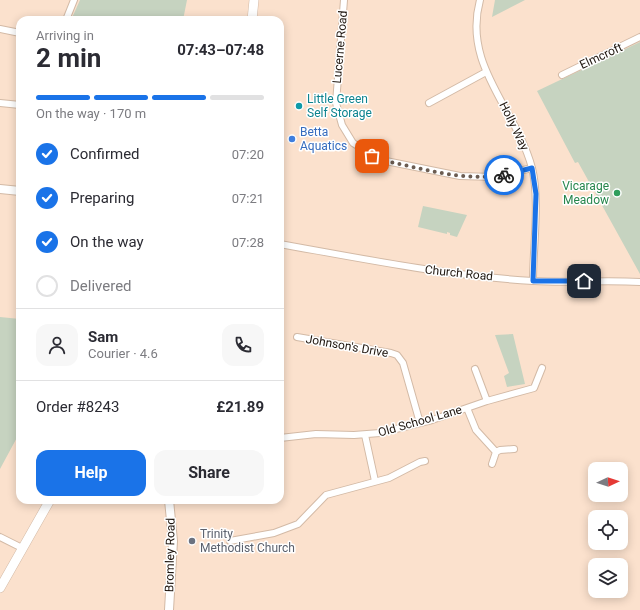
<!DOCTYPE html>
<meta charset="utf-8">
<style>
:root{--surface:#fff;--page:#f7f7f7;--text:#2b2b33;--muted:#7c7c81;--line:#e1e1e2;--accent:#1a73e8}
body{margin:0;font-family:Roboto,sans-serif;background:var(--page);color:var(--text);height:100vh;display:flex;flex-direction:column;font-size:15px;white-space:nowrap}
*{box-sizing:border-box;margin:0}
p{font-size:13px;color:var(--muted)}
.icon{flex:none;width:22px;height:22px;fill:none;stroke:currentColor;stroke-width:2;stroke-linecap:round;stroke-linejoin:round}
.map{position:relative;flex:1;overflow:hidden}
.drawer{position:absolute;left:16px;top:16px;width:268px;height:488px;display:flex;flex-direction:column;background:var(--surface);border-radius:12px;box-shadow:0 2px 10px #0003}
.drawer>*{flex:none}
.needle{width:26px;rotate:86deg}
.tools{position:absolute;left:588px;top:462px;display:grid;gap:8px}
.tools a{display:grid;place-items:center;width:40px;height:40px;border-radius:8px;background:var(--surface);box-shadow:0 2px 10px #0003;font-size:20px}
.pin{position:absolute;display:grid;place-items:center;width:34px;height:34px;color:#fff;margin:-17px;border-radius:8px;box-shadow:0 2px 6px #0006}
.courier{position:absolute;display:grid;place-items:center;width:40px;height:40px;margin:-20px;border:3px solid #1a73e8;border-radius:50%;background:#fff;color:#222;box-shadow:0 1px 5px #0007}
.headline em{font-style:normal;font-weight:700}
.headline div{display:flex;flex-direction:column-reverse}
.headline{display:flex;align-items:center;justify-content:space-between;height:68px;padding:0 20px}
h1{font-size:26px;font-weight:700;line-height:30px}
.bar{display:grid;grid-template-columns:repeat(4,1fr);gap:6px 4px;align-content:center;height:48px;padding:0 20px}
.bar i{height:5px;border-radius:3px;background:var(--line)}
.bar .active{background:var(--accent)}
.bar p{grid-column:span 4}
.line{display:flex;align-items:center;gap:10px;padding:0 20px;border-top:1px solid var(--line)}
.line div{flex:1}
.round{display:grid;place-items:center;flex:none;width:42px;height:42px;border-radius:12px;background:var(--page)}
ol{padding:0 20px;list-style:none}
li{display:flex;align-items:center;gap:12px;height:44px}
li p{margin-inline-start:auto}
li .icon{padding:4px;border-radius:50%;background:var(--accent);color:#fff;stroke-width:4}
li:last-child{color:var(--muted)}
li i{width:22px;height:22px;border:2px solid var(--line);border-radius:50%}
.primary-button{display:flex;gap:8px;margin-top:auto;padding:8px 20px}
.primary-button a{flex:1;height:46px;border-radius:12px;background:var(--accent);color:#fff;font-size:16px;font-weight:700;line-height:46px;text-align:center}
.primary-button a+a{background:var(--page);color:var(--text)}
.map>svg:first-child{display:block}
.green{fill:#c6d3c0}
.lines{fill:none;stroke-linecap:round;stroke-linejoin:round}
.street-casing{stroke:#d3baa6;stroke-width:8}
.secondary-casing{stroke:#d3baa6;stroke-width:10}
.primary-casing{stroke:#d3baa6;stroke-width:10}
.street{stroke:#fff;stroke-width:6}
.secondary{stroke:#fff;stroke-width:8}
.primary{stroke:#fff;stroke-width:9}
.done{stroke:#6b5c51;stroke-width:4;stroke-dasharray:0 7.2}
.route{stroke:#1a73e8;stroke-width:5}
.culture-dot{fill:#0f9aa8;stroke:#fff;stroke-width:1.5}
.shop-dot{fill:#3f7fe0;stroke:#fff;stroke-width:1.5}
.leisure-dot{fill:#2e9e5b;stroke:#fff;stroke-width:1.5}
.worship-dot{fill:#6b7280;stroke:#fff;stroke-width:1.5}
.labels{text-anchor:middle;stroke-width:3;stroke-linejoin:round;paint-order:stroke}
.street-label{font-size:12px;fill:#1e150e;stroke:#fff}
.culture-label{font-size:12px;fill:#0d838f;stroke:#fff;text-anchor:start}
.shop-label{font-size:12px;fill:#366cbe;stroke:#fff;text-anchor:start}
.leisure-label{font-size:12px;fill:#27864d;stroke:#fff;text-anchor:end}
.worship-label{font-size:12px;fill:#5b616d;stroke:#fff;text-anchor:start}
</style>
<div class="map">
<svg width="640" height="610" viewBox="0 0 640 610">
<rect width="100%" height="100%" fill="#fbe1cd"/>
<path class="green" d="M80 0H187L183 20H71Z
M495 0H525L492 17Z
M640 42V274L578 162 575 163 537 91Z
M423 206 467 215 457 237 450 235V233L447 232V234L418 227Z
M0 317 20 319V432L0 469Z
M513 334 525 384 507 387 504 376 509 373 495 335Z"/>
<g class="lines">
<g class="street-casing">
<path id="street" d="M344 0 336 103 342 125 353 143 381 160 460 176 494 177 532 168
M480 0C462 66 516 108 532 168 540 199 533 247 533 281
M66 20 74 0
M0 29 20 33
M562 75 640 37
M0 103 20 105
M429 103 486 72
M280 244C364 259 448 276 533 281 569 283 604 280 640 282
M297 337 391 353 397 355 403 363 420 423
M475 369 487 401
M467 408 476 430 496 452 492 464
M365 435 375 481
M280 438 316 434 354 435 380 433 432 420 487 401 534 388 542 368
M496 452 500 450 514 449
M0 537 22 548
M230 541 274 533 298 524 326 495 389 478 420 462 425 461"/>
</g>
<g class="secondary-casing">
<path id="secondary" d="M0 189 20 191
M169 500 173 541 169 610"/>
</g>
<g class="primary-casing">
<path id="primary" d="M252 20 254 0
M0 588 50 500"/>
</g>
<use href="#street" class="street"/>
<use href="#secondary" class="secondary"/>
<use href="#primary" class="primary"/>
</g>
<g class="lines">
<path class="done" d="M372 156 381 160C421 168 464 182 504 175"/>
<path class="route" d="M504 175 532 168 536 194 533 281H584"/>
</g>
<circle class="culture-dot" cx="299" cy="106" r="4"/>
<circle class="shop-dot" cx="292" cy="139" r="4"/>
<circle class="leisure-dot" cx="617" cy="193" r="4"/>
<circle class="worship-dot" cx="192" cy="541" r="4"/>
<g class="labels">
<g class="street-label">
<text transform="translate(340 47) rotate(-85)" y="4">Lucerne Road</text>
<text transform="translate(601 56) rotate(-25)" y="4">Elmcroft</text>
<text transform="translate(514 126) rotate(64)" y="4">Holly Way</text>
<text transform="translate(459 273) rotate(6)" y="4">Church Road</text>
<text transform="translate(347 346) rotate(10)" y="4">Johnson's Drive</text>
<text transform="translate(420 421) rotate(-16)" y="4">Old School Lane</text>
<text transform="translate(170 555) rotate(-89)" y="4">Bromley Road</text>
</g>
<g class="culture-label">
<text x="307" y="103">Little Green<tspan x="307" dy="14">Self Storage</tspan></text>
</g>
<g class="shop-label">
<text x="300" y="136">Betta<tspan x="300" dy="14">Aquatics</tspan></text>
</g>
<g class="leisure-label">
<text x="609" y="190">Vicarage<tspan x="609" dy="14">Meadow</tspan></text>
</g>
<g class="worship-label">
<text x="200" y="538">Trinity<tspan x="200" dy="14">Methodist Church</tspan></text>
</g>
</g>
</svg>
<div class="tools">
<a><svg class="needle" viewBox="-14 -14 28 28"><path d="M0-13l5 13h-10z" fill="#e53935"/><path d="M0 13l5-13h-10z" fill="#7c7c81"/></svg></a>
<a><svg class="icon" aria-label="locate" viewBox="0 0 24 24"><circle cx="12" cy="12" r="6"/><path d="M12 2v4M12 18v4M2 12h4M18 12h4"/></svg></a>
<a><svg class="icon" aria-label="layers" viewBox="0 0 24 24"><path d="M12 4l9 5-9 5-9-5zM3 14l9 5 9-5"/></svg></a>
</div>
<div class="pin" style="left:372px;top:156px;background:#ea580c"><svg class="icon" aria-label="bag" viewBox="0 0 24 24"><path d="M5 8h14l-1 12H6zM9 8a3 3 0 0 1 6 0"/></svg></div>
<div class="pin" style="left:584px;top:281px;background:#1f2937"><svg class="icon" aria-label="home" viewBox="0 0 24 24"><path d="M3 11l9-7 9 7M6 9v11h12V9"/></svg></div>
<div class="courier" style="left:504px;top:175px"><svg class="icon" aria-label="bike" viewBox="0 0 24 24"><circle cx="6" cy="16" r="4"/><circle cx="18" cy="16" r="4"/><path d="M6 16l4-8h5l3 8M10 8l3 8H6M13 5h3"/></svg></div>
<section class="drawer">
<div class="headline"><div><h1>2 min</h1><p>Arriving in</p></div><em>07:43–07:48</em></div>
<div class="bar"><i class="active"></i><i class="active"></i><i class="active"></i><i></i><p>On the way · 170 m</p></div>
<ol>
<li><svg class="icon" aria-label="check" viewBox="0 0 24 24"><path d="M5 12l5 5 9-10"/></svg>Confirmed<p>07:20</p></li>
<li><svg class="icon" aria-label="check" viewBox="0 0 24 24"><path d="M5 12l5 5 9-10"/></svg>Preparing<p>07:21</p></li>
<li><svg class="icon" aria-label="check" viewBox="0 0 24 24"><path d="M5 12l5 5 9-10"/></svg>On the way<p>07:28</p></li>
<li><i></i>Delivered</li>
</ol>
<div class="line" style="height:72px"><a class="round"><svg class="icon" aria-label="person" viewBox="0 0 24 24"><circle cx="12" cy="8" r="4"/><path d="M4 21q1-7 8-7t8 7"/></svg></a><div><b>Sam</b><p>Courier · 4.6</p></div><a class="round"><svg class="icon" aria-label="phone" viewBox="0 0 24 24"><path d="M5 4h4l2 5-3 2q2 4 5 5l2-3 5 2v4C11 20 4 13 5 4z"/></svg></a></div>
<div class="line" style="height:52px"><div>Order #8243</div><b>£21.89</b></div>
<div class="primary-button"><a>Help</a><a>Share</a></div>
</section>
</div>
